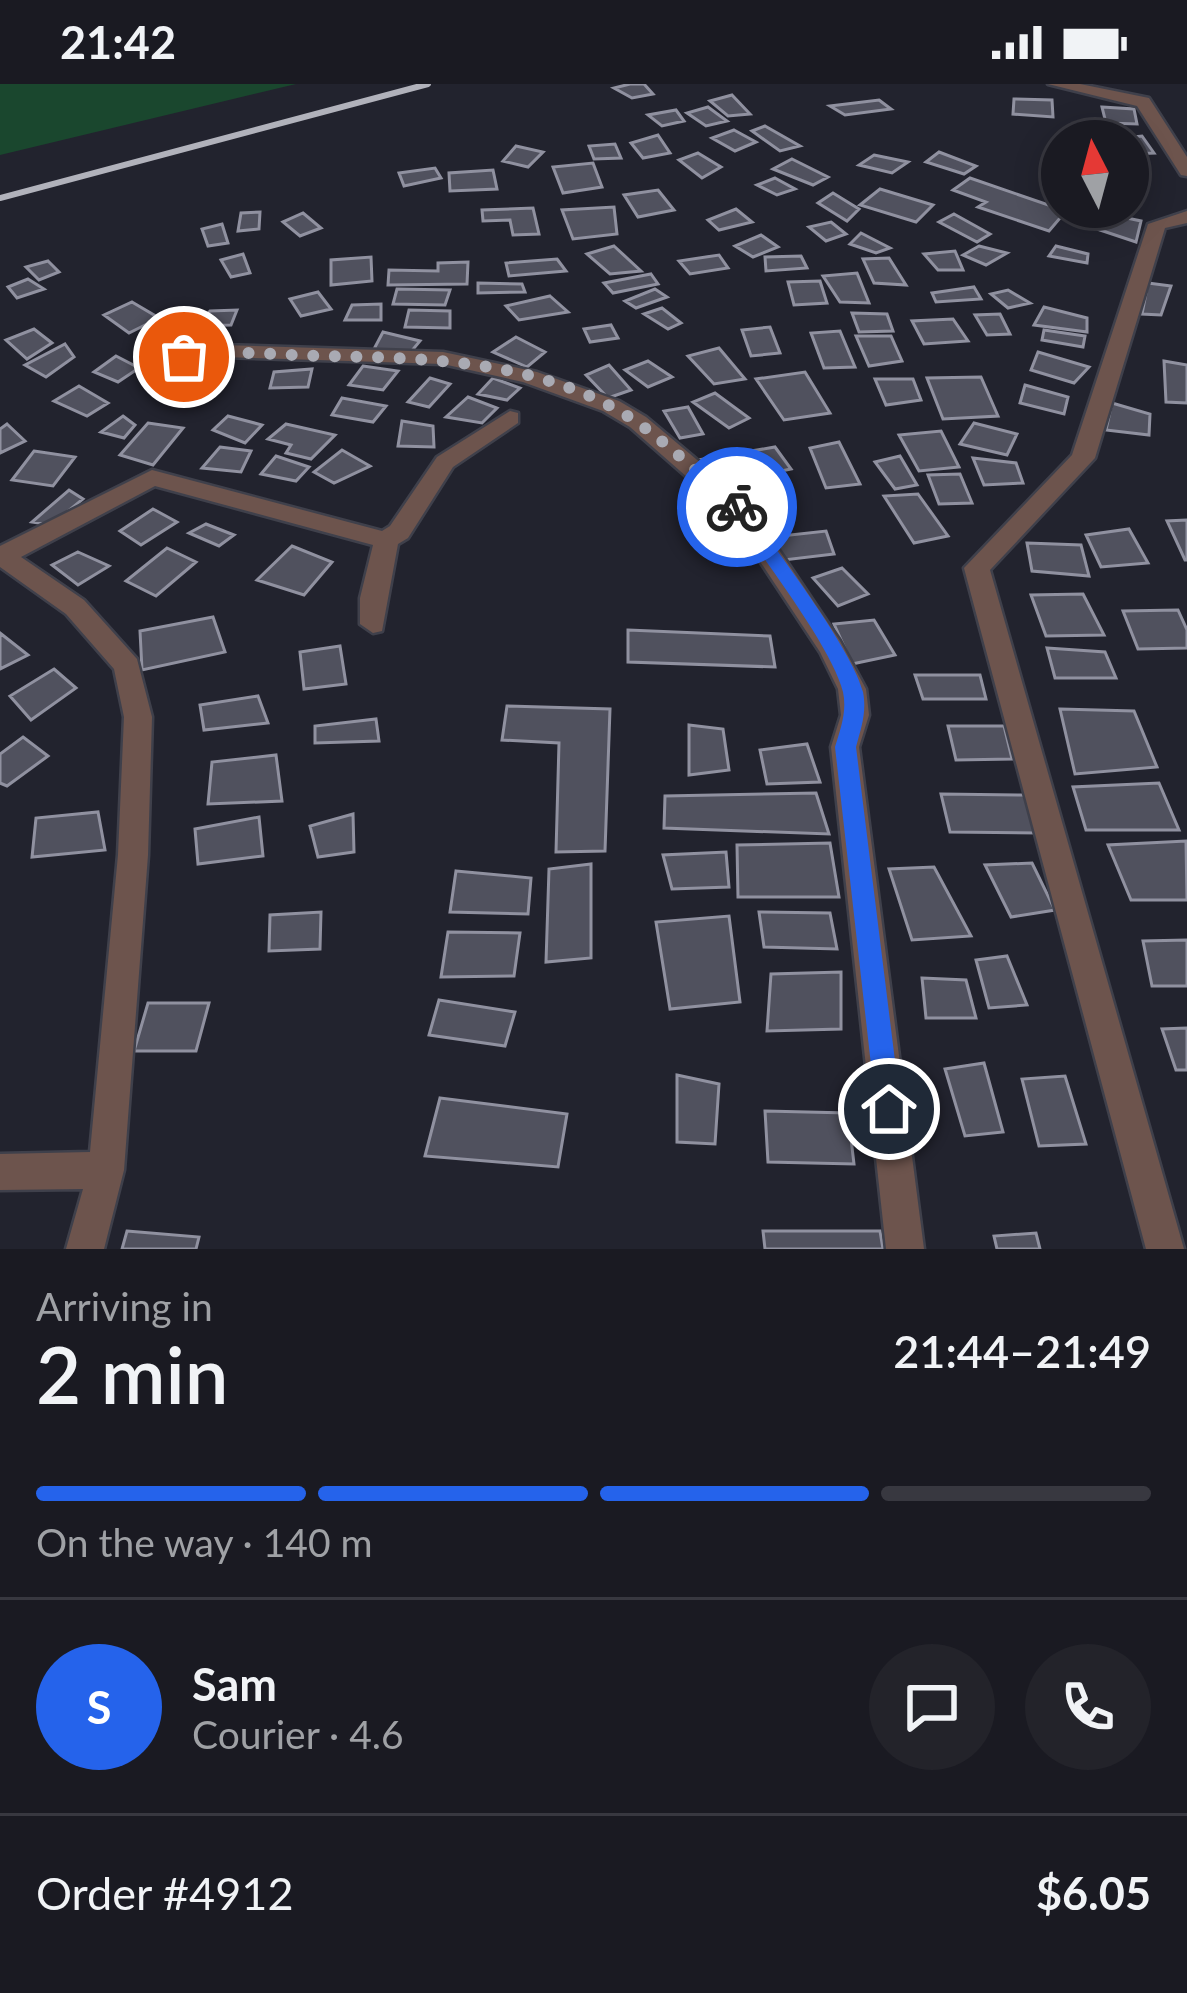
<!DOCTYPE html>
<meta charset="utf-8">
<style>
:root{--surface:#1a1a22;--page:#23232a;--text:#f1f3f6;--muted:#9fa1a5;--line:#383840;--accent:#2563eb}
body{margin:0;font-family:Lato,sans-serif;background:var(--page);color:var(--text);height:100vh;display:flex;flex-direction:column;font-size:45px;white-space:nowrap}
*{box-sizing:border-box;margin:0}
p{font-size:39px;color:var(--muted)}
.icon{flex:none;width:66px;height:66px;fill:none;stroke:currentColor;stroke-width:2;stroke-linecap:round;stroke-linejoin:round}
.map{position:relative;height:1165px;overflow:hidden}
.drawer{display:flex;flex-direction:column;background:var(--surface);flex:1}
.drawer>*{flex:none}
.needle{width:78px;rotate:354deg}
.fabs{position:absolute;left:1041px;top:36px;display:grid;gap:24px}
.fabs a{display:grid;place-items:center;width:108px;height:108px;border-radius:50%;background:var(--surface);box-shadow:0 6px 30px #0003,0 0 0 3px var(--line);font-size:60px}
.pin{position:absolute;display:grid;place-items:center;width:102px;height:102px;color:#fff;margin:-51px;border:6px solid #fff;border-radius:50%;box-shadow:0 3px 12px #0007}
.courier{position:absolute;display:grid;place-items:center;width:120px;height:120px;margin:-60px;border:9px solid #2563eb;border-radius:50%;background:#fff;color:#222;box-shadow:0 3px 15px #0007}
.head em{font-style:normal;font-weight:600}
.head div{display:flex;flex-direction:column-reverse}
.head{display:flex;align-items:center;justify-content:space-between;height:204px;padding:0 36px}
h1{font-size:78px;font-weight:600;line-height:90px}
.bar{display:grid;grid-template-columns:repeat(4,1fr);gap:18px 12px;align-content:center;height:144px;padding:0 36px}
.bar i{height:15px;border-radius:9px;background:var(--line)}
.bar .current{background:var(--accent)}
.bar p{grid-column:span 4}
.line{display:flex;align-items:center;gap:30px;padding:0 36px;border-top:3px solid var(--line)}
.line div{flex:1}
.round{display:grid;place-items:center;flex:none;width:126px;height:126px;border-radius:63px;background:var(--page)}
.status{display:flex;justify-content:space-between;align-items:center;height:84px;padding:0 60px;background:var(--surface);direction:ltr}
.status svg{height:33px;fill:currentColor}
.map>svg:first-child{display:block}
.green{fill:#1a472e}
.building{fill:#50515e;stroke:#9091a0;stroke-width:3}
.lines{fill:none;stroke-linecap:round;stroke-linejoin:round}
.street-casing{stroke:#3f404b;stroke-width:5}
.street{fill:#6d544d;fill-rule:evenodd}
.rail{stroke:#b1b2bb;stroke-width:6}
.route{fill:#2563eb}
.done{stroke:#a9aab3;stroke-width:12;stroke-dasharray:0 21.6}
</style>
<div class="status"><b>21:42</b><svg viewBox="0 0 49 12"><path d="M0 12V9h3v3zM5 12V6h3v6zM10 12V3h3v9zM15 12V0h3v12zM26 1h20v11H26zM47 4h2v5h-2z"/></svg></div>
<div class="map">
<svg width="1187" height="1165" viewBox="0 0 1187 1165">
<rect width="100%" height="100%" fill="#22232e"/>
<path class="green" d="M0 0H296L0 71Z"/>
<path class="building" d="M630 0H644L653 10 632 14 614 4Z
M732 11 750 30 728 32 710 17Z
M1014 15 1052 16 1053 33 1013 30Z
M879 16 891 25 845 31 830 22Z
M708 23 727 37 706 42 687 29Z
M1102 23 1134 25 1137 40 1106 39Z
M676 26 684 37 662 42 648 31Z
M765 42 800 62 780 67 752 47Z
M734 46 756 58 735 67 712 54Z
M658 51 670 69 643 74 631 59Z
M1142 52 1154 69 1129 70 1128 57 1113 55Z
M615 60 621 74 594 75 589 62Z
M516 62 543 68 528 83 503 77Z
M939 68 976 82 964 90 926 78Z
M698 69 721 83 702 94 679 76Z
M874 71 908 78 892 89 859 81Z
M792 75 828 93 813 101 773 85Z
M593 79 602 103 563 109 553 83Z
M435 84 441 94 404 102 399 89Z
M493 86 497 105 450 107 449 89Z
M775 94 795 105 777 111 757 101Z
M970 94 1066 127 1049 147 978 123 986 118 953 106Z
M880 105 933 121 916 138 860 121Z
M658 106 674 126 638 133 624 111Z
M833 109 859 125 847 137 818 119Z
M614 123 617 150 573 155 562 126Z
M1075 123 1141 137 1136 158 1070 136Z
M533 124 539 150 513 151 510 136 483 137 482 126Z
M736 125 752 138 719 146 708 136Z
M260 128 259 145 238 147 241 129Z
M303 129 321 144 300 152 283 138Z
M954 130 990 150 977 158 939 138Z
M831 138 846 150 826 157 809 143Z
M222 140 228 159 208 162 202 145Z
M861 149 890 164 876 169 850 160Z
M761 151 778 163 753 173 735 162Z
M614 162 641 187 610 190 587 170Z
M979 162 1007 169 986 181 963 171Z
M1056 162 1088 170 1087 179 1049 172Z
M955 167 963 186H938L924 170Z
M243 170 250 189 231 193 221 176Z
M719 171 728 184 690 190 679 177Z
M801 172 807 184 766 187 765 173Z
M371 173 372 197 331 201V176Z
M889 174 906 201 874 199 863 175Z
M557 175 566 187 509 192 506 179Z
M48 177 59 188 39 196 26 183Z
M468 178 467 200 388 201 389 186 438 187V179Z
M857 189 869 219 840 218 823 192Z
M651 190 658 200 613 209 604 199Z
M28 195 44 205 17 214 8 203Z
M820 197 827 219 794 221 788 198Z
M478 199 522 200 525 208 478 209Z
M1148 199 1171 202 1161 231 1142 230Z
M974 203 981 215 936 218 932 209Z
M397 205 450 206 445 221 393 220Z
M655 205 667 213 636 224 625 217Z
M1008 206 1030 219 1008 224 991 210Z
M318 208 331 225 301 232 290 215Z
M550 212 568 228 519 236 506 222Z
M132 218 159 234 129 249 104 231Z
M381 220V236H345L352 221Z
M1044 223 1087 234V248L1034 241Z
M662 224 681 239 668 245 644 230Z
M237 226 231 241 198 242 210 227Z
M409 226 450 227V244L405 243Z
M852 229 887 230 893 247 859 248Z
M1000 230 1010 250 987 251 975 231Z
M953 235 968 257 924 260 912 237Z
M611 241 618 254 590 258 584 245Z
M770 243 780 269 751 272 742 246Z
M34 245 52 259 27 275 6 256Z
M1044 246 1085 252 1083 263 1042 256Z
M840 247 855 283 824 284 811 249Z
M383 248 420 257 410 269 374 265Z
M856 252H891L902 277 869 282Z
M516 253 545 268 527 283 493 268Z
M65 260 74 273 46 293 25 281Z
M719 264 745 295 714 300 688 272Z
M1038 268 1089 283 1074 299 1031 286Z
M116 272 139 284 118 298 94 288Z
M648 277 672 293 648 303 625 286Z
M1164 277 1187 281V319L1166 318Z
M229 281 214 307 183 304 200 282Z
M609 281 631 306 608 314 586 291Z
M363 282 398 287 383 306 349 301Z
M312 285 308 303 270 304 274 288Z
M805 288 830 329 784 336 756 295Z
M981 293 998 332 943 335 927 294Z
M430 294 450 300 429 323 408 318Z
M493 294 520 304 507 316 478 310Z
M875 295H913L921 316 886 321Z
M1025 301 1068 313 1064 330 1020 319Z
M79 302 108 319 87 332 54 317Z
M715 309 749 334 729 344 693 318Z
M468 313 497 324 482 339 446 333Z
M342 314 386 322 373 338 332 331Z
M1112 319 1150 330 1149 351 1106 346Z
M688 323 703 350 680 354 664 327Z
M123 332 135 341 124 354 101 348Z
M228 332 262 341 245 359 213 346Z
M402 337 433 342 434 363 398 362Z
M148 339 183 344 153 381 120 371Z
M974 339 1017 350 1007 371 960 360Z
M7 340 25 357 0 369V345Z
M286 340 335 351 311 375 286 369 291 361 268 355Z
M941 347 959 383 919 387 899 351Z
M839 358 860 400 826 404 810 364Z
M220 363 251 367 241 388 202 384Z
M775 363 791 385 722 399 698 376Z
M342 366 370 382 334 399 314 388Z
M34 367 75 373 53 402 12 396Z
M276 372 309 383 296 397 261 390Z
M900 372 917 401 895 405 875 378Z
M973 374 1016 379 1023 399 984 401Z
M960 390 972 419 939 420 928 391Z
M69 406 83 415 51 441 32 438Z
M774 408 779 440 756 439 746 410Z
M918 410 948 452 914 459 884 412Z
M153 425 177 438 141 461 120 447Z
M1187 436V476H1185L1167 437Z
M206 440 234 451 219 462 189 449Z
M1129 445 1148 479 1101 483 1086 451Z
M826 447 834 470 784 476 772 453Z
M1027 459 1081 461 1089 492 1032 487Z
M292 462 332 478 304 511 257 496Z
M167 464 196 478 156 512 126 497Z
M78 468 109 482 78 501 52 481Z
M842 484 868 510 838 522 813 494Z
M1083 510 1104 551 1046 552 1031 511Z
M1178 526 1187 546V564L1138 565 1123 527Z
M213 533 225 568 142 586 140 547Z
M874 536 895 571 852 580 834 540Z
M628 546 770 552 775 583 628 578Z
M0 549 28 571 0 585Z
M340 562 346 600 304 605 300 568Z
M1047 564 1105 568 1116 594H1055Z
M54 585 76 604 31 636 10 612Z
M915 591H980L986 615H923Z
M258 612 268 639 204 646 200 621Z
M507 622 610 625 605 767 556 768 559 659 502 656Z
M1060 625 1134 627 1157 683 1075 690Z
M376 635 379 657 315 659V642Z
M689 641 723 645 729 686 689 691Z
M948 642H1004L1012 675 956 676Z
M23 653 48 672 7 702 0 699V670Z
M807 660 820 698 767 700 760 666Z
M276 671 282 717 208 720 212 678Z
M1159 699 1179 746H1086L1073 703Z
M816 709 829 750 664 744 665 712Z
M941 710 1026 711 1038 749 950 748Z
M98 728 105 766 32 773 36 734Z
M353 730 354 768 318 773 310 742Z
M259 733 263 772 198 780 195 745Z
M1186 757 1187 816H1131L1108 761Z
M830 759 839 813H738L737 761Z
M726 768 729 803 672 805 663 771Z
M1032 779 1055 826 1011 833 985 781Z
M591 780V874L546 878 549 785Z
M934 783 971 852 912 856 889 785Z
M456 787 531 794 528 830 450 828Z
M321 828 320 865 269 867 270 831Z
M759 828 830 829 837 865 764 863Z
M729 832 740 918 670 925 656 838Z
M448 848 520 849 514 892 441 893Z
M1187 856V902H1152L1143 857Z
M1007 872 1027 921 989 924 976 876Z
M841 888V945L767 947 771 890Z
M922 894 966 896 976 934H926Z
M439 916 515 928 505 962 429 951Z
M148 919H209L196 967H134Z
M1187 944V986H1176L1162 945Z
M984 979 1003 1048 965 1052 945 985Z
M677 991 719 1000 715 1060 677 1058Z
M1065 992 1086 1060 1039 1062 1022 995Z
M440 1014 567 1030 558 1083 425 1072Z
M765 1027 848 1029 854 1080 768 1078Z
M127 1147 199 1153 196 1165H122Z
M763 1147H880L883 1165H765Z
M1036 1149 1040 1165H997L994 1152Z"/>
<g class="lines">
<g class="street-casing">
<path id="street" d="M1048 0H1080L1149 14 1187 73V92L1181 91 1137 22Z
M1187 127V139L1165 144 1095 374 990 486 1184 1165H1146L964 484 1072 371 1148 140Z
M221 261 443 268 537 288 619 317 646 333 746 417 840 557 866 605 869 631 859 663 924 1165H886L831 663 841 631 838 605 820 568 728 429 630 343 603 327 523 298 443 280 221 273 184 279 173 273 176 268Z
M510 327 518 329V339L453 383 408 454 398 460 382 547 373 549 360 540V514L373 461 155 402 21 473 84 516 137 575 152 633 148 771 124 1086 104 1165H66L83 1105 0 1106V1070L90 1068 118 771 124 633 114 585 66 530 0 483V462L152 386 382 447 390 442 437 373Z"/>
</g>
<use href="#street" class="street"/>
<path class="rail" d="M0 114 428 0"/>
</g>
<path class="route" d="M731 418H743C773 463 851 562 863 608 867 628 861 644 856 663L901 1025 898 1033 889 1037 880 1033 876 1025 835 663C841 644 847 627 843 608 832 562 757 467 728 423Z"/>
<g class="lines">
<path class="done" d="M184 273C230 265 274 271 321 272 421 274 525 275 616 325 660 350 698 390 737 423"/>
</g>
</svg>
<div class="fabs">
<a><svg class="needle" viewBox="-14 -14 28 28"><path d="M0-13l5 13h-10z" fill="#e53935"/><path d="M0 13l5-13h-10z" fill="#9fa1a5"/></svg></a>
</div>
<div class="pin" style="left:184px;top:273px;background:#ea580c"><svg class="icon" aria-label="bag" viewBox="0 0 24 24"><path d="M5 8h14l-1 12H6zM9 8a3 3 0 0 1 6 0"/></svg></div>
<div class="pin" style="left:889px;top:1025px;background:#1f2937"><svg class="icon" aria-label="home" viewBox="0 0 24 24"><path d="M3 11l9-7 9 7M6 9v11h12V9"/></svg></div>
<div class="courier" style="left:737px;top:423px"><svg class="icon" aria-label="bike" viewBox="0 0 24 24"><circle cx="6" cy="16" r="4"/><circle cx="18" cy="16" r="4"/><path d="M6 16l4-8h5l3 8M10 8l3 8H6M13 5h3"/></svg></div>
</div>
<section class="drawer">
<div class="head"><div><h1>2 min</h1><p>Arriving in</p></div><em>21:44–21:49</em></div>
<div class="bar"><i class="current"></i><i class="current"></i><i class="current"></i><i></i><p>On the way · 140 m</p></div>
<div class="line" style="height:216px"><b class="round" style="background:var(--accent);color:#fff">S</b><div><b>Sam</b><p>Courier · 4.6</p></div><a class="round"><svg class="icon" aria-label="chat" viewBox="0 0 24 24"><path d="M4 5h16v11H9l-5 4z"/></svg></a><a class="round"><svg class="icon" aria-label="phone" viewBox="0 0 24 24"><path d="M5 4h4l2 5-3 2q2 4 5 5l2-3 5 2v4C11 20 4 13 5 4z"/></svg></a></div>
<div class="line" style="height:156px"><div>Order #4912</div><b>$6.05</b></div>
</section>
